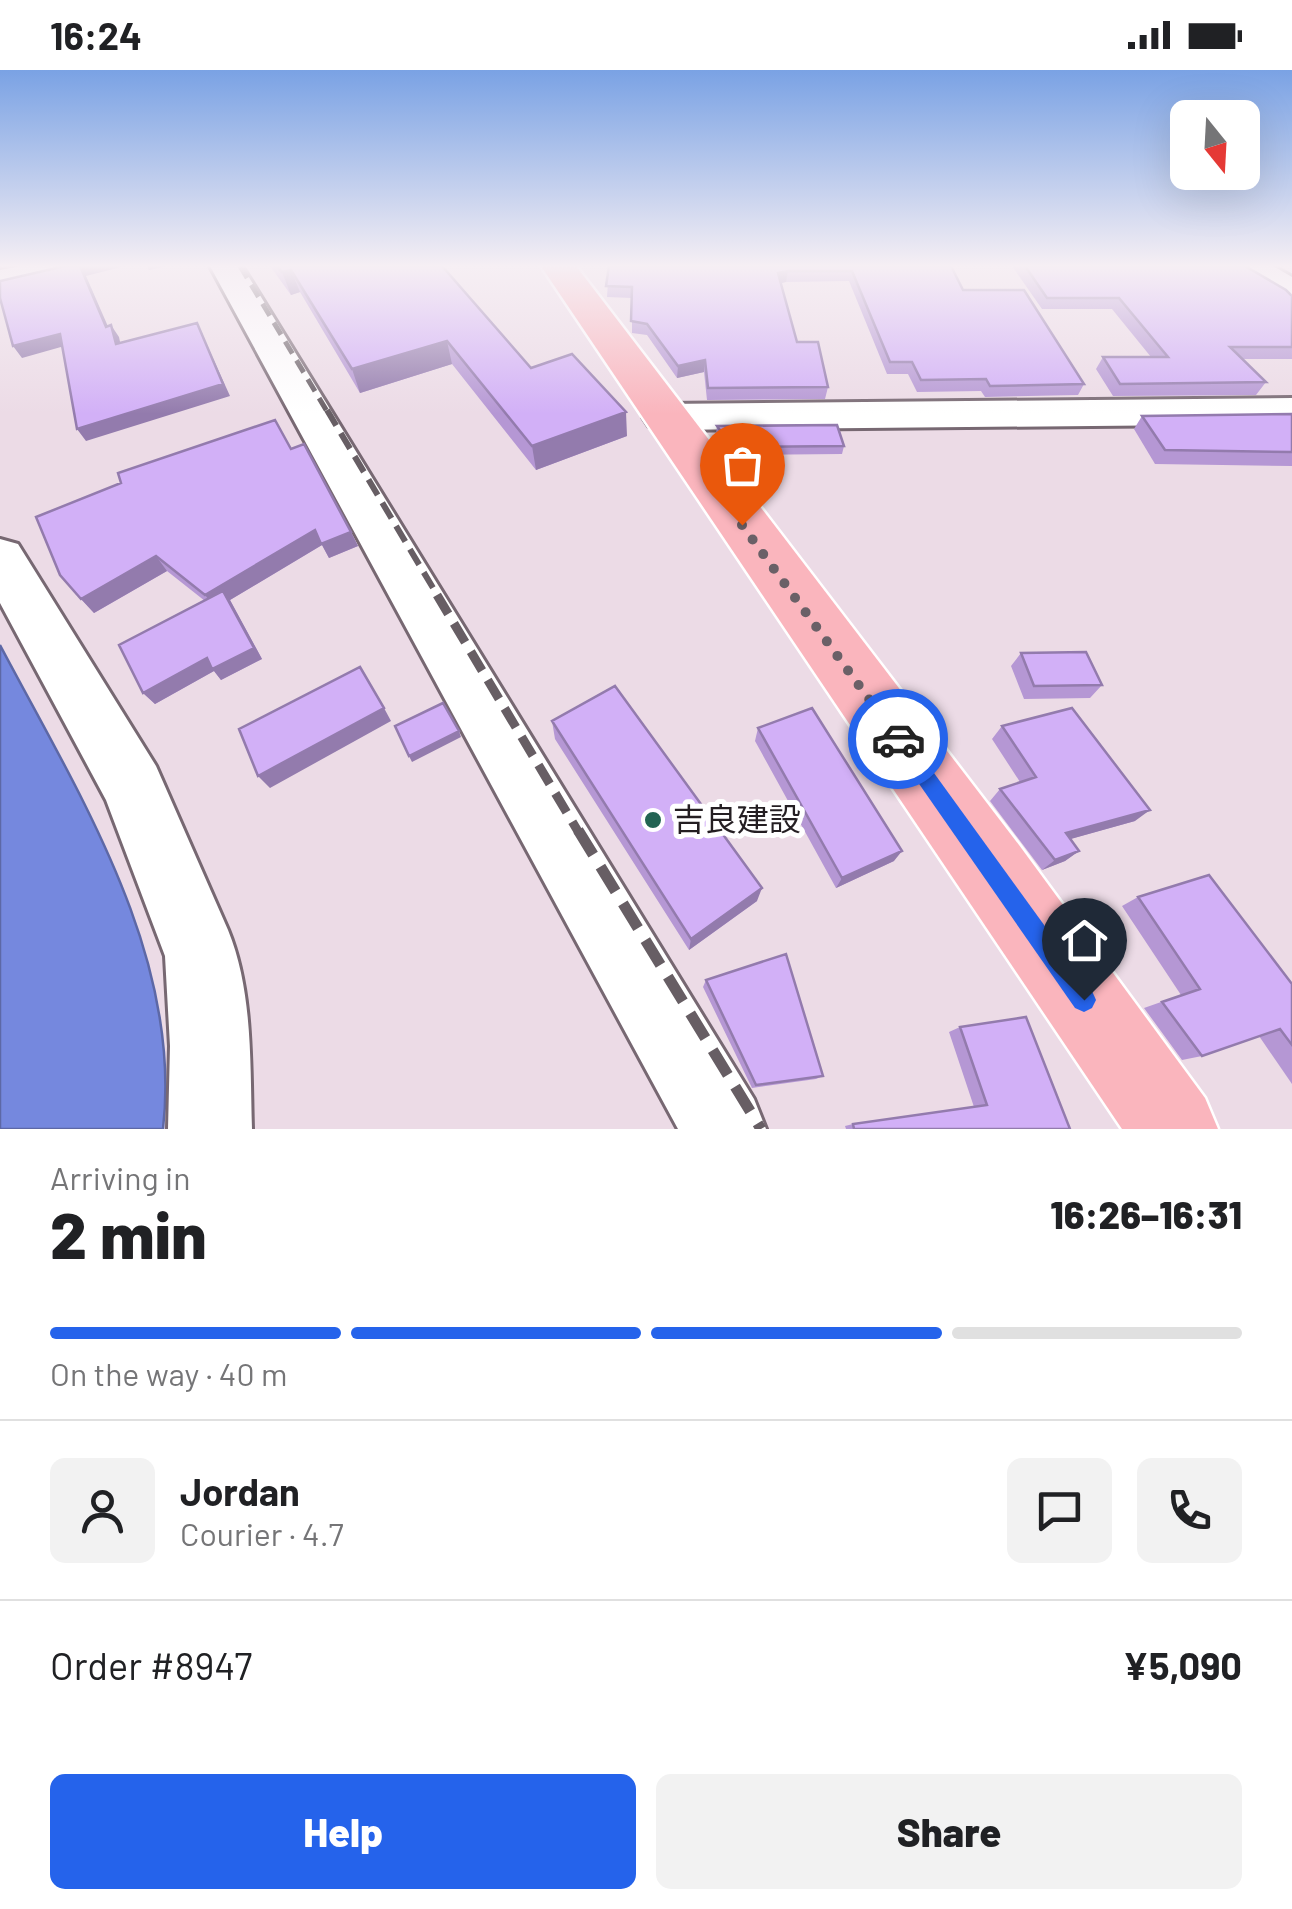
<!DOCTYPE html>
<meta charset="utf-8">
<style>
:root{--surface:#fff;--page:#f2f2f2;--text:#202124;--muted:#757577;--line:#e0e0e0;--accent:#2563eb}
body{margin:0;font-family:Barlow,"Noto Sans JP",sans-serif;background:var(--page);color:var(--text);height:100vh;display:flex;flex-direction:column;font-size:38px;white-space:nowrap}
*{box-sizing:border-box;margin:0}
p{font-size:32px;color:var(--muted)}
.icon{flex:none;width:55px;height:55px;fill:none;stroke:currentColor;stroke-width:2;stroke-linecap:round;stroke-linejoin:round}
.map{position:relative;height:1059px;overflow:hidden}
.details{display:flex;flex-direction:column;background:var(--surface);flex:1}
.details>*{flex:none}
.needle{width:65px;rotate:162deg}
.fabs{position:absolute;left:1170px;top:30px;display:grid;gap:20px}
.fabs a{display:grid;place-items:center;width:90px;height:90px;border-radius:15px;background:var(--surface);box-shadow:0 10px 40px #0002;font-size:50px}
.pin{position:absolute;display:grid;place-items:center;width:85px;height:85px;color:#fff;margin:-102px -42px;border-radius:50% 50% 50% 0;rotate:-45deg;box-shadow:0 0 10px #0007}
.pin .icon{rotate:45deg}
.courier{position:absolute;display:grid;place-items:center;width:100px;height:100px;margin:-50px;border:8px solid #2563eb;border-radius:50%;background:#fff;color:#222;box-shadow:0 2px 12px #0007}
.head em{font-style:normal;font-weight:800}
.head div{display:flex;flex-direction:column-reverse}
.head{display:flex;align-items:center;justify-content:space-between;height:170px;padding:0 50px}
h1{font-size:65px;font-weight:800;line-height:75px}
.bar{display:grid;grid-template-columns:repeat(4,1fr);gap:15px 10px;align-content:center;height:120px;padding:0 50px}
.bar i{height:12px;border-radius:8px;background:var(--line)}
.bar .on{background:var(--accent)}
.bar p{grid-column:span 4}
.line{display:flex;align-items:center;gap:25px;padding:0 50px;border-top:2px solid var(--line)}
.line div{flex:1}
.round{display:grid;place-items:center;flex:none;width:105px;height:105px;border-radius:15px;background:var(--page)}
.button{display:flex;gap:20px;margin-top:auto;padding:20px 50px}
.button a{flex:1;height:115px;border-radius:15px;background:var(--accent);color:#fff;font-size:40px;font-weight:800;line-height:115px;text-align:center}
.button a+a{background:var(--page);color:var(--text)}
.status{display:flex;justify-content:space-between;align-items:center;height:70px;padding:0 50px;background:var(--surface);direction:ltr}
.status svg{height:28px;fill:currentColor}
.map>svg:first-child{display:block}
.water{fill:#7588de;stroke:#5d68a6;stroke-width:2.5}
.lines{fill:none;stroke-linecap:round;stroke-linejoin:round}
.minor-casing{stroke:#776872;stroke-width:6}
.major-casing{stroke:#fff;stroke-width:5}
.minor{fill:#fff;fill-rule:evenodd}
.major{fill:#fab5bd;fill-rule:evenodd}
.rail-far3{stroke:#675e64;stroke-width:5;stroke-dasharray:14 8;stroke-linecap:butt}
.rail-far2{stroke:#675e64;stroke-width:6;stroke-dasharray:18 9;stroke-linecap:butt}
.rail-far1{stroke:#675e64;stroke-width:9;stroke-dasharray:22 11;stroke-linecap:butt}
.rail{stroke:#675e64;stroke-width:11;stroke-dasharray:29 14;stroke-linecap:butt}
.wall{fill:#b597d4}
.shaded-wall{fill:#937bad}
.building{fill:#d2b0f7;stroke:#937bad;stroke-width:2.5}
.route{fill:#2563eb}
.done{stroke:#6a6067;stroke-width:10;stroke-dasharray:0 18}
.poi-dot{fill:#236453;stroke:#fff;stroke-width:4}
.labels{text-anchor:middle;stroke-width:10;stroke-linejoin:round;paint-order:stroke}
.near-poi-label{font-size:32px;fill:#241e22;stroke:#fff;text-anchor:start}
</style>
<div class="status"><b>16:24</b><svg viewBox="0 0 49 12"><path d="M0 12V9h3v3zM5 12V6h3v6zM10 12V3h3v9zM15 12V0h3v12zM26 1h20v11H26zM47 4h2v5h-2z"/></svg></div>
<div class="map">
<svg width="1292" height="1059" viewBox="0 0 1292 1059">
<rect width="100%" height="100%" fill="#ecdbe6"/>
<path class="water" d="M0 575C78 723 183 886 163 1059H0Z"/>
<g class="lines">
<g class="minor-casing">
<path id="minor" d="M20 196H82L78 203 0 220V200Z
M210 196H242L754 1029 766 1059H678Z
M1234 196H1273L1292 207V232L1280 229Z
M1292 328V354L664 360 649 356 643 347 649 338 664 334Z
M0 469 18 474 156 696 228 860C253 921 250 994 252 1059H168L170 976 165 886 106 730 0 533Z"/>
</g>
<g class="major-casing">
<path id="major" d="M541 196H576L1019 775 1205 1028 1218 1059H1122Z"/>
</g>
<use href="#minor" class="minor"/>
<use href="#major" class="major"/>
<path class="rail-far3" d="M240 196 328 343"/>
<path class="rail-far2" d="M327 340 439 528"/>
<path class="rail-far1" d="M437 525 579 763"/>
<path class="rail" d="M578 760 761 1059"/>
</g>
<path class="wall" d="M270 196H442L531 298 627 366 536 400 452 294 360 323 300 222 291 225Z
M609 196H951L963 220 1084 314 1078 325 985 327 981 321 917 322 908 304H887L849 211 786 212 780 213 797 272 828 317 825 329 707 330 704 302 677 308 647 265 632 263V228L607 227Z
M1012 196H1245L1292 226V289H1242L1266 312 1256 325 1113 326 1096 299 1103 287H1151L1112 239H1042Z
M1292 344V396L1155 394 1134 359 1142 346Z
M717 356 844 376 842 384 731 385 716 363Z
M291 379 351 462 358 476 329 488 322 475 230 530 262 589 221 610 214 601 155 634 143 623 205 531 167 501 94 543 81 529Z
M1021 583 1102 615 1090 628 1024 629 1011 596Z
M552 651 757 831 689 880 555 669Z
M1002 656 1135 751 1070 769 1079 781 1065 791 1042 800 990 731 1000 719 1020 712 992 669Z
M758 658 894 791 836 818 755 671Z
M1138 827 1292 914V1014L1259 966 1202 986 1182 990 1144 938 1181 925 1122 836Z
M706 910 823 1006 816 1009 752 1018 703 917Z
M960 957 1070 1059H846L845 1056 853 1054 974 1037 949 962Z"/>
<path class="shaded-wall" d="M80 196H125L86 206 113 268 106 257Z
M147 196H167L149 200Z
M291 200 300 222 291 225 282 202Z
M788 201 786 212 776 214 778 203Z
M197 253 230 326 86 371 77 359Z
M111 255 119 267 123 286 116 274Z
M60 264 68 275 22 288 13 276Z
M447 271 452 294 360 323 352 299Z
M705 290 704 302 677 308 678 296Z
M626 342 627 366 536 400 532 376Z
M315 460 351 462 358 476 329 488 322 475 230 530 262 589 221 610 214 601 155 634 143 623 216 539 205 525Z
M156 486 167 501 94 543 81 529Z
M384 638 391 651 270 718 258 706Z
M459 661 461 667 412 692 409 686Z
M1150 740 1135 751 1053 774 1066 763Z
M902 781 894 791 836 818 842 808Z
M1079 781 1065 791 1042 800 1055 790Z
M762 818 757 831 689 880 691 869Z"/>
<path class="building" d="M65 196H80L106 257 111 255 116 274 197 253 223 314 77 359 60 264 13 276 0 228V211Z
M277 196H442L531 298 572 284 626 342 532 376 447 271 352 299 291 200 282 202Z
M609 196H951L963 220H1024L1084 314 990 316 986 309 921 310 912 292H890L852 201H788L778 203 797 272H818L828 317 708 318 705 290 678 296 647 254 631 251 632 217 606 216Z
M1025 196H1245L1286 220 1292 226V277H1230L1266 312 1120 314 1103 287H1168L1119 228H1047Z
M1292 344V382L1165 380 1142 346Z
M275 350 291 379 304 374 351 462 321 474 315 460 205 525 156 486 81 529 60 505 36 447 121 413 118 403Z
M837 355 844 376 732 377 717 356Z
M223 521 254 578 212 599 207 588 143 623 119 575Z
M1086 582 1102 615 1034 616 1021 583Z
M360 597 384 638 258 706 239 659Z
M615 616 762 818 691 869 552 651Z
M443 633 459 661 409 686 395 656Z
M812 638 902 781 842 808 758 658Z
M1072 638 1150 740 1066 763 1079 781 1055 790 1000 719 1036 707 1002 656Z
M1209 805 1292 914V975L1280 959 1202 986 1162 932 1200 919 1138 827Z
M786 884 823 1006 756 1015 706 910Z
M1026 947 1070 1059H854L853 1054 987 1035 960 957Z"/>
<linearGradient id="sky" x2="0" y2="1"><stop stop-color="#7aa2e4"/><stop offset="0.57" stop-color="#f6eff4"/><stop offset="1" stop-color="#f6eff4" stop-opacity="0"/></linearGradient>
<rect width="1292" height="344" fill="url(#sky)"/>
<path class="route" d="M898 660 905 663 1092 921 1096 930 1092 938 1084 942 1075 938 892 675V663Z"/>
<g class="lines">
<path class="done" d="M742 455 898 669"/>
</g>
<circle class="poi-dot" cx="653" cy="750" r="10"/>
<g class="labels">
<g class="near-poi-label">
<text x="673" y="761">吉良建設</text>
</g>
</g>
</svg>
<div class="fabs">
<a><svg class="needle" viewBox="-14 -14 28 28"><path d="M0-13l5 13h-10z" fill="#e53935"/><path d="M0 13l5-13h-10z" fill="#757577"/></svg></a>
</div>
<div class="pin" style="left:742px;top:455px;background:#ea580c"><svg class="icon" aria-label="bag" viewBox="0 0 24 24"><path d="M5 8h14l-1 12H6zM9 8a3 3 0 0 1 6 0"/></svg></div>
<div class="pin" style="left:1084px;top:930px;background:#1f2937"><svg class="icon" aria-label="home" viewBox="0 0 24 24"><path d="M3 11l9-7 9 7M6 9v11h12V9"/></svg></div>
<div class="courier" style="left:898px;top:669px"><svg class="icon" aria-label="car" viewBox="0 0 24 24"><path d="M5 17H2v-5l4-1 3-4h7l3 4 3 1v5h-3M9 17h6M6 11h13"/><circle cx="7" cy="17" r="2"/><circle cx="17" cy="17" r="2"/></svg></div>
</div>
<section class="details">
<div class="head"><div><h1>2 min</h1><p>Arriving in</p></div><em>16:26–16:31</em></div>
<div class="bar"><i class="on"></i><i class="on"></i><i class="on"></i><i></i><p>On the way · 40 m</p></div>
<div class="line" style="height:180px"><a class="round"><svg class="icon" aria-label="person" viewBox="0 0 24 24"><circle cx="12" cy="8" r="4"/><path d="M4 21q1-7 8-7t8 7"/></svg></a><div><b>Jordan</b><p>Courier · 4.7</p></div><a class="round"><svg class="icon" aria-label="chat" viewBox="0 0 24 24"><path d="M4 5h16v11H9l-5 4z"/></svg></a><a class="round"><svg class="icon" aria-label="phone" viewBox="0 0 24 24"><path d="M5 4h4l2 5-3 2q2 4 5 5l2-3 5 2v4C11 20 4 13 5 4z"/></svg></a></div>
<div class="line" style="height:130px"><div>Order #8947</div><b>¥5,090</b></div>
<div class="button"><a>Help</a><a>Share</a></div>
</section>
